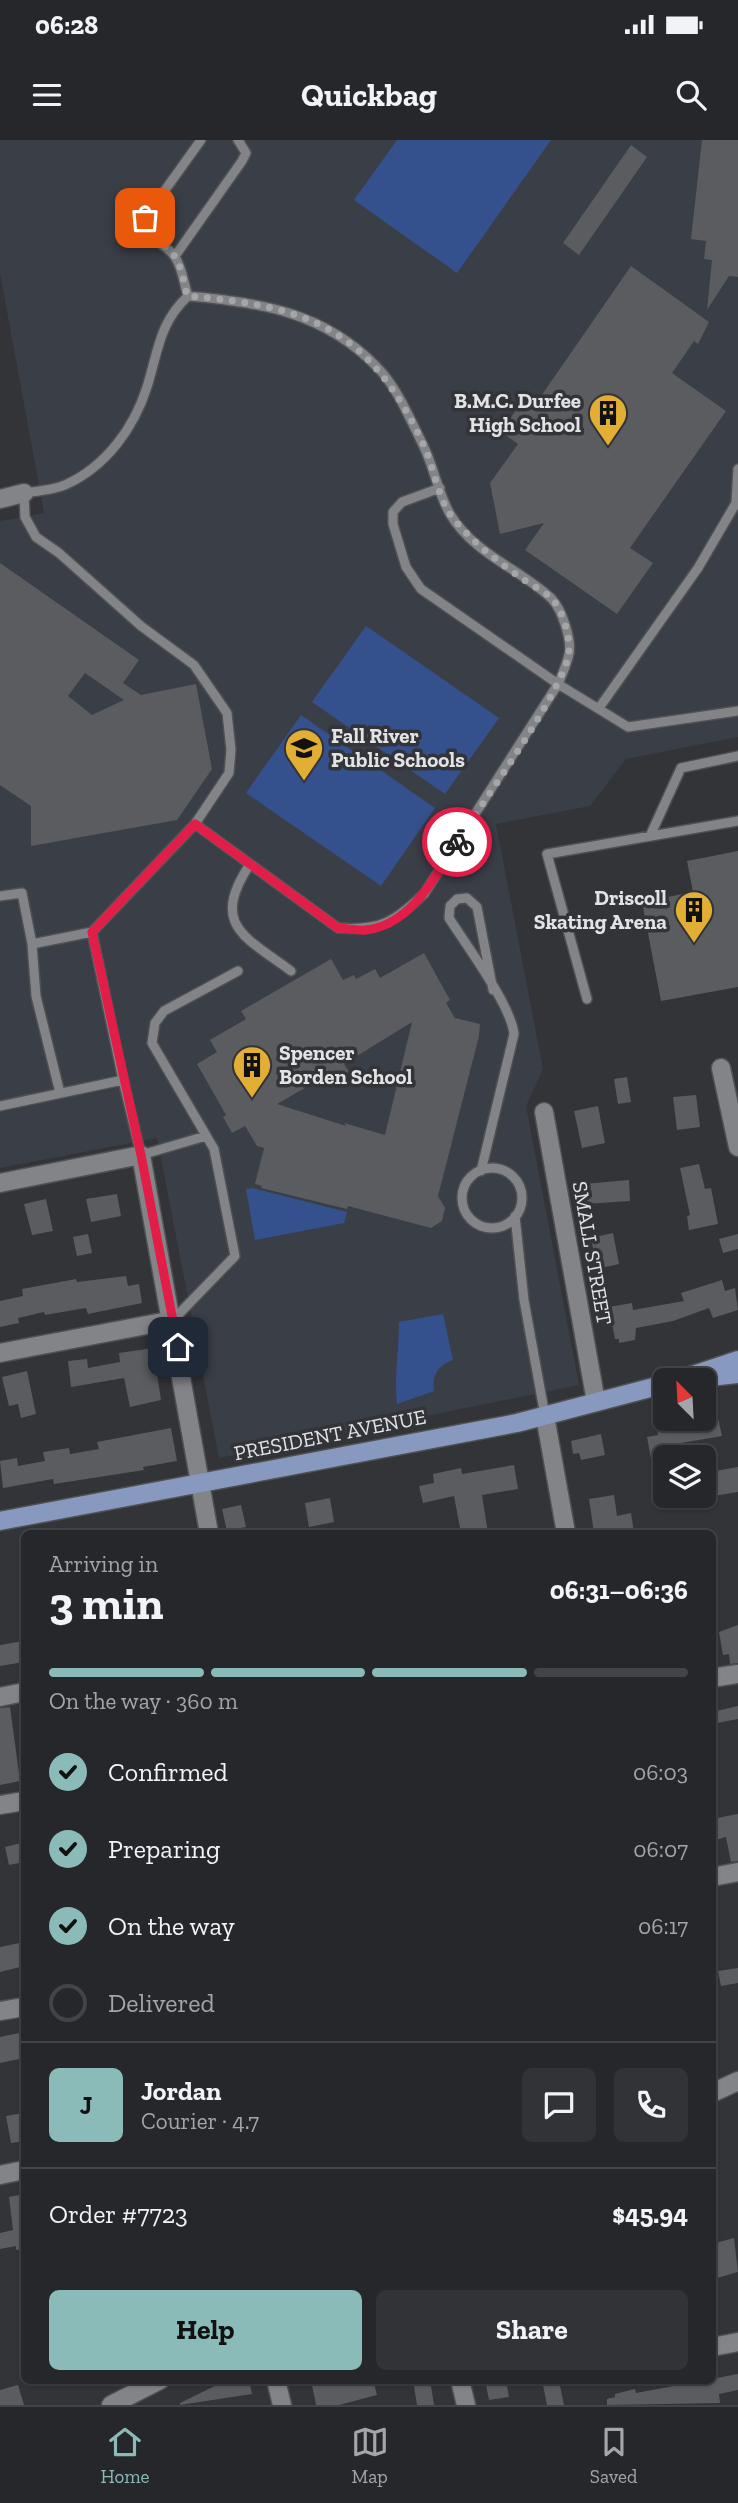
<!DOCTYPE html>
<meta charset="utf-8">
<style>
:root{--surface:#26272a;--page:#323336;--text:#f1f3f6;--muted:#a4a5a8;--line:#424447;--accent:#8bbbb9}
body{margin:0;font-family:"Zilla Slab",serif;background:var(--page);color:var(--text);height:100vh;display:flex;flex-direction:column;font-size:26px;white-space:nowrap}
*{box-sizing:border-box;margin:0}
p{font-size:23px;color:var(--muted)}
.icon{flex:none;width:38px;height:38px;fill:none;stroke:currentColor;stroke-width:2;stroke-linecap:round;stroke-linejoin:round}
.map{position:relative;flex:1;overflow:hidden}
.sheet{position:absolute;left:21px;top:1390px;width:695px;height:854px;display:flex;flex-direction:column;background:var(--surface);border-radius:10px;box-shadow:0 2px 5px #0004,0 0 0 2px var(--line)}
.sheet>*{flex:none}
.needle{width:46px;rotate:336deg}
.controls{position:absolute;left:653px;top:1228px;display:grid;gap:14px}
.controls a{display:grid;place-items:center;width:63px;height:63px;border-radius:10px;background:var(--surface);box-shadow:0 2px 5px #0004,0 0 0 2px var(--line);font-size:35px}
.pin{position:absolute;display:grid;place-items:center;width:60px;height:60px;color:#fff;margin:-30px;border-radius:14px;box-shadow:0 4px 10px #0006}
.courier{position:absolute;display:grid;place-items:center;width:70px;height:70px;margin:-35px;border:5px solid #e11d48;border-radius:50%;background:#fff;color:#222;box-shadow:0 2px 9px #0007}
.headline em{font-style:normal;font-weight:700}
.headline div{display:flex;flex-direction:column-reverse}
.headline{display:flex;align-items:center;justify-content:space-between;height:119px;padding:0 28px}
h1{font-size:46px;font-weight:700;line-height:52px}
.bar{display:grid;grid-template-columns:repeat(4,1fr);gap:10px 7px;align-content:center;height:84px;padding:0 28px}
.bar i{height:9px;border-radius:5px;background:var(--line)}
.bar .on{background:var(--accent)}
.bar p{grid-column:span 4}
.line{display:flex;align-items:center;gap:18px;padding:0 28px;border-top:2px solid var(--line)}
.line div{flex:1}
.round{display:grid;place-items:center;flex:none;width:74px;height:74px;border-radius:10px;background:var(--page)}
ol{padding:0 28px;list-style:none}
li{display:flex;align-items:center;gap:21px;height:77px}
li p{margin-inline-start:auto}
li .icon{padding:7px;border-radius:50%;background:var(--accent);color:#111;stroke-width:4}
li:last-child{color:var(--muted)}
li i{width:38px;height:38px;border:4px solid var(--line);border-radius:50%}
.primary-button{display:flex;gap:14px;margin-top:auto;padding:14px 28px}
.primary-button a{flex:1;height:80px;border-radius:10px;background:var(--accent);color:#111;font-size:28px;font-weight:700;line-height:80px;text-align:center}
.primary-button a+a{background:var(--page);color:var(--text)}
.status{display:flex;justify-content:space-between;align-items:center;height:49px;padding:0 35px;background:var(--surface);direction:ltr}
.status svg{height:19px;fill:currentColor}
header{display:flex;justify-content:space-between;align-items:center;height:91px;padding:0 28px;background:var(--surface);font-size:32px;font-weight:700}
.tab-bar{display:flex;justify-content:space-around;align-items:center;height:98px;border-top:2px solid var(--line);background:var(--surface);font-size:19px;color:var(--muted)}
.tab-bar a{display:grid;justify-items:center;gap:4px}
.tab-bar .on{color:var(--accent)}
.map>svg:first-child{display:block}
.built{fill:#3a3e47}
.green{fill:#35518d}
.building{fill:#5a5c5f;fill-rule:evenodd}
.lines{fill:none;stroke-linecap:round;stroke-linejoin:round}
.service-casing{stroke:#4f5052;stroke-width:12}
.minor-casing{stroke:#4f5052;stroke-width:21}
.tertiary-casing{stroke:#4f5052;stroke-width:21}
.primary-casing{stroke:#4f5052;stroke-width:21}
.service{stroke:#828488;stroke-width:9}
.minor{stroke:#828488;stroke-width:18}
.tertiary{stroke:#828488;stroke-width:18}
.primary{stroke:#8799bf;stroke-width:18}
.done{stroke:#a5a6a8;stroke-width:7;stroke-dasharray:0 12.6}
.route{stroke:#e11d48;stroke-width:9}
.labels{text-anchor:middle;stroke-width:7;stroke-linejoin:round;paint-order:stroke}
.poi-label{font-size:21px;font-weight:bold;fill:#e2e3e5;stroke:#333438;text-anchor:end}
.street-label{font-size:21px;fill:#e2e3e5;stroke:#333438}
</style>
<div class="status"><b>06:28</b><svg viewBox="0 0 49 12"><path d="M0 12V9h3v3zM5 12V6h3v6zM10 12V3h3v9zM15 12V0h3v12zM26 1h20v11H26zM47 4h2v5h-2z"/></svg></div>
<header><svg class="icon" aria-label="menu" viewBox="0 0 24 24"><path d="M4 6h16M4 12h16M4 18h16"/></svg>Quickbag<svg class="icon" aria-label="search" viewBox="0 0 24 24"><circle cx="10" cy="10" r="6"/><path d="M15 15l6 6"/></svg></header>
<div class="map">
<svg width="738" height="2265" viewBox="0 0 738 2265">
<rect width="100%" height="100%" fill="#333438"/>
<path class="built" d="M0 0H738V597L626 619 590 666 496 684 543 929 526 966 579 1245 219 1318 157 998 0 1028V381L44 373 0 133Z"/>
<path class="green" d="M397 0H551L457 133 354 60Z
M366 486 499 578 445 654 312 562Z
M301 575 435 668 381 746 246 653Z
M252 1048 347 1072 344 1083 255 1100 246 1049Z
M443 1174 453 1220C437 1226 432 1235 434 1251L397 1264C394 1235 399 1211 399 1182Z"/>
<path class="building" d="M702 0H738V137L729 136 707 170 712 120 704 119 706 101 691 99Z
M631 5 647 17 579 115 563 103Z
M631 126 709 182 698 204 694 201 672 233 726 271 630 408 653 423 617 474 525 410 544 383 500 394 490 343 518 304 501 292 528 252 539 259Z
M0 423 139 520 123 543 141 555 196 544 212 629 177 680 31 706V666L0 645ZM85 533 124 560 92 575 68 556Z
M738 711V847L661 861 642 762 693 752 687 721Z
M424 813 450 860 446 863 455 878 480 884 479 896 438 1056 445 1068 442 1081 431 1088 348 1066 347 1069 261 1048 262 1046 255 1044 264 1008 257 1006 245 986 232 993 223 977 226 975 197 924 217 912 210 900 246 879 241 871 331 819 343 840 354 835 356 839 375 829 380 838ZM412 882 385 995 344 983 346 986 277 964 317 941 321 948 349 932 344 924Z
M627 937 631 962 618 964 614 939Z
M696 955 700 987 677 990 673 957Z
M598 966 605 1003 582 1008 574 971Z
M699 1024 705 1049 711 1048 718 1084 689 1090 687 1076 690 1075 680 1028Z
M629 1040 630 1061 585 1064 584 1044Z
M117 1054 121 1076 91 1082 86 1059Z
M46 1059 53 1091 32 1095 24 1064Z
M613 1093 619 1124 597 1129 591 1098Z
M88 1094 92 1113 77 1116 73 1097Z
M738 1094V1109L723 1113 719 1099Z
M126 1136 128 1146 139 1144 142 1163 88 1174 86 1168 45 1175 44 1172 18 1178 19 1183 0 1187V1161L23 1156 22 1149 76 1139 77 1142Z
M722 1140 725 1151 735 1148 738 1170 713 1178 709 1168 673 1181 636 1188 635 1200 619 1203V1199H615L609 1167 632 1163 633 1170 684 1161 681 1153Z
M153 1208 161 1260 130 1267 124 1238 71 1247 68 1221 87 1219 88 1228 120 1222 119 1213Z
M27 1231 36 1274 21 1278 18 1264 9 1266 2 1237Z
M708 1277 709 1280 718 1278 722 1296 675 1304 677 1318H665V1357H658L647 1297 658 1295 657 1290 695 1283 694 1279Z
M171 1288 177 1321 143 1327 144 1330 54 1344 53 1339 3 1348 0 1321 17 1318 18 1326 45 1321 43 1312 69 1308 70 1314 99 1309 97 1302Z
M601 1294 605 1315 581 1320 579 1313 573 1314 571 1301Z
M514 1325 518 1349 482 1355 488 1393H461L454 1356 423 1363 419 1346 434 1343 433 1334 461 1328 462 1334Z
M738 1327V1352L707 1357 704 1333Z
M614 1355 617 1376 631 1373 634 1393H594L589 1359Z
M330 1358 334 1382 309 1387 305 1363Z
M241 1365 246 1387 227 1391 222 1369Z
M738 1485V1523L730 1524 729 1514 723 1515 719 1492Z
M24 1501V1522L0 1526V1505Z
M738 1566V1579L712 1584V1572Z
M10 1567 20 1641 0 1645V1568Z
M738 1674V1721L731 1722 726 1697 712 1701V1679Z
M21 1703 24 1722 9 1725 5 1707Z
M24 1802V1826L0 1832V1807Z
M738 1828V1843L721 1846 718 1831Z
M24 1892V1918L0 1923V1897Z
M24 1973V2001L11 2003 6 1976Z
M24 2054V2109L16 2110V2106L0 2109V2093L13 2090 9 2057Z
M734 2098 738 2132 717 2138 712 2104Z
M738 2234V2250L719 2254 720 2263 607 2265V2259L615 2257V2254L635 2249 636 2253Z
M227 2240H249L252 2254 180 2265V2263Z
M311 2240H373L377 2255 339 2265H316Z
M413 2240H430L434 2265H417Z
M485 2240H506L509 2257 489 2260Z
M559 2241 564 2265H547L543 2245Z
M18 2245 24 2265H0V2250Z"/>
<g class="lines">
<g class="service-casing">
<path id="service" d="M201 0 145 78C141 100 165 101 175 117 182 127 184 144 188 156 259 162 324 172 377 227 397 247 410 279 423 305 434 327 438 353 450 374 474 414 520 429 552 459 562 470 572 500 569 514 567 524 562 535 558 544L421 449 406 427 393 384V372L402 362 440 348
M175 116 242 21 246 13 238 0
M188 156C159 183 158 212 147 247 134 288 106 326 67 344 55 350 38 351 24 353L25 377 36 397 59 413 141 486 194 525 227 573 231 610 229 633 195 684 338 788C381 791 393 782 424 754L558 544 628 587 738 571
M599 568 698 428 736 363 738 329
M650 696 681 628 738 616
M250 724C210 785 244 796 291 831
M0 756 22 753 32 804 92 792
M32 804 36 856 60 953
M587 859 547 714 738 681
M123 940 92 792 195 684
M0 966 123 940 141 1015 206 996
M462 1058a30 30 0 1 1 60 0a30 30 0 1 1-60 0Z
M481 1031 514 894C511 865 466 805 449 778L450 766 457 759 467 758 477 767 493 850
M515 1076 524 1160 545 1276
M173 1180 235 1116 214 1009 152 903 155 883 164 871 238 831"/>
</g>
<g class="minor-casing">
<path id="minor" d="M0 359 24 353
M721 928 738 1007
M544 972 596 1262
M0 1043 141 1015 209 1393
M0 1213 173 1180
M545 1276 566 1393
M712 1538 738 1534
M0 1557 24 1552
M0 1665 24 1661
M712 1737 738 1732
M0 1871 24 1867
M0 2035 24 2030
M712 2207 738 2202
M276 2240 282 2265
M460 2240 466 2265"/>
</g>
<g class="tertiary-casing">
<path id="tertiary" d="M712 1953 738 1941
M111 2265 160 2240"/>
</g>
<g class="primary-casing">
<path id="primary" d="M710 1237 738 1234
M675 1241 738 1220
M0 1381 517 1283 665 1244"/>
</g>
<use href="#service" class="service"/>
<use href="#minor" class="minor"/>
<use href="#tertiary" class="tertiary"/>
<use href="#primary" class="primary"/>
</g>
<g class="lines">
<path class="done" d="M145 78C141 100 166 101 175 117 182 127 184 144 187 156 311 166 371 190 425 308 434 329 438 358 452 377 472 402 497 421 523 439 532 446 547 452 554 461 563 472 570 497 569 511 568 544 479 668 457 702"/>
<path class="route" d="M178 1207 141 1015 92 792 195 684 338 788C347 788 357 791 366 790 411 785 435 737 457 702"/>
</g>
<defs>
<g id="building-pin" transform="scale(2.0125)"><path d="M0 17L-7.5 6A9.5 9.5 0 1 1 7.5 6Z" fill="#e2af34" stroke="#333438"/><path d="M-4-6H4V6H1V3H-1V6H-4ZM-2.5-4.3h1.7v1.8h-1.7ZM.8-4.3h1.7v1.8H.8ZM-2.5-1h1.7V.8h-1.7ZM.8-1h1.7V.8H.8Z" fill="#111"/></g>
<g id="school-pin" transform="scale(2.0125)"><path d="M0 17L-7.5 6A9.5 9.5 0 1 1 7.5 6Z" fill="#e2af34" stroke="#333438"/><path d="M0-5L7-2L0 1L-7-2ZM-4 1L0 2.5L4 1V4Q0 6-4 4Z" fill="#111"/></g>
</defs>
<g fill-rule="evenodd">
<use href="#building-pin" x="608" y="273"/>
<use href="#school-pin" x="304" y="608"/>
<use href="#building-pin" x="694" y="770"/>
<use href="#building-pin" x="252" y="925"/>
</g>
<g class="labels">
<g class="poi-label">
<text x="581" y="268">B.M.C. Durfee<tspan x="581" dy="24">High School</tspan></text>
<text x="331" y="603" text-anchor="start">Fall River<tspan x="331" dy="24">Public Schools</tspan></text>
<text x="667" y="765">Driscoll<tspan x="667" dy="24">Skating Arena</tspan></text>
<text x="279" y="920" text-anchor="start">Spencer<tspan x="279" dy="24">Borden School</tspan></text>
</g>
<g class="street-label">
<text transform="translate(592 1113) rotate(80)" y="7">SMALL STREET</text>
<text transform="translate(330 1295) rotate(-11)" y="7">PRESIDENT AVENUE</text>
</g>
</g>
</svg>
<div class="controls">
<a><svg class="needle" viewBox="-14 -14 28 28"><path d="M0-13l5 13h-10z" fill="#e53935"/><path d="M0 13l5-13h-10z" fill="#a4a5a8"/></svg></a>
<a><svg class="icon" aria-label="layers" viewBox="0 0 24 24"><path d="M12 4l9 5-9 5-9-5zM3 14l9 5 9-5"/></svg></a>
</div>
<div class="pin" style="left:145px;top:78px;background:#ea580c"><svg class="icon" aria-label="bag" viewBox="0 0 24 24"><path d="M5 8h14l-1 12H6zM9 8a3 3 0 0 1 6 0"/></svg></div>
<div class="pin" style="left:178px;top:1207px;background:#1f2937"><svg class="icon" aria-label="home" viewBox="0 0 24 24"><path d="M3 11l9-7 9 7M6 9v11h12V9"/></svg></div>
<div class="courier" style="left:457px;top:702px"><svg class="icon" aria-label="bike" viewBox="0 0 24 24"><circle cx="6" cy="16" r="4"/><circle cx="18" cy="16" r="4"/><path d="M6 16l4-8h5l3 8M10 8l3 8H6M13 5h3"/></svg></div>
<section class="sheet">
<div class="headline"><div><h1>3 min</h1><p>Arriving in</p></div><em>06:31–06:36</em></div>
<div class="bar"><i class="on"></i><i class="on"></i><i class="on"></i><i></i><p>On the way · 360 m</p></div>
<ol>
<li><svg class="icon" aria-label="check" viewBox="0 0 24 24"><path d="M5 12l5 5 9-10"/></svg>Confirmed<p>06:03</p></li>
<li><svg class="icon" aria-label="check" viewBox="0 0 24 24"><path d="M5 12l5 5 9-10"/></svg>Preparing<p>06:07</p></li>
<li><svg class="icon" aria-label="check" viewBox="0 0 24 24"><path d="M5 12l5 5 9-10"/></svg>On the way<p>06:17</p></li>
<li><i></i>Delivered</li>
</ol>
<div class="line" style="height:126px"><b class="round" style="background:var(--accent);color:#111">J</b><div><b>Jordan</b><p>Courier · 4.7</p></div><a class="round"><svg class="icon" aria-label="chat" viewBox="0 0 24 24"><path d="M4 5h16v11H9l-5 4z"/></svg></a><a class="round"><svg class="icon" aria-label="phone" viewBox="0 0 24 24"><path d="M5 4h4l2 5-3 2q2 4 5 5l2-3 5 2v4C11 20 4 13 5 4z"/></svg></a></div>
<div class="line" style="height:91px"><div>Order #7723</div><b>$45.94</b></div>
<div class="primary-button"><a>Help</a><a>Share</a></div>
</section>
</div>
<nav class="tab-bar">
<a class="on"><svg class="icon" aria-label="home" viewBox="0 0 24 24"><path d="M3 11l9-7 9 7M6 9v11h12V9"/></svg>Home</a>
<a><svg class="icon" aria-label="map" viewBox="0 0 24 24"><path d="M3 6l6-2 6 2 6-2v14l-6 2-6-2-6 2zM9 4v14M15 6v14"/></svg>Map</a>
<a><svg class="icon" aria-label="saved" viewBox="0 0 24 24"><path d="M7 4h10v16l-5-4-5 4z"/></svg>Saved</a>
</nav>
